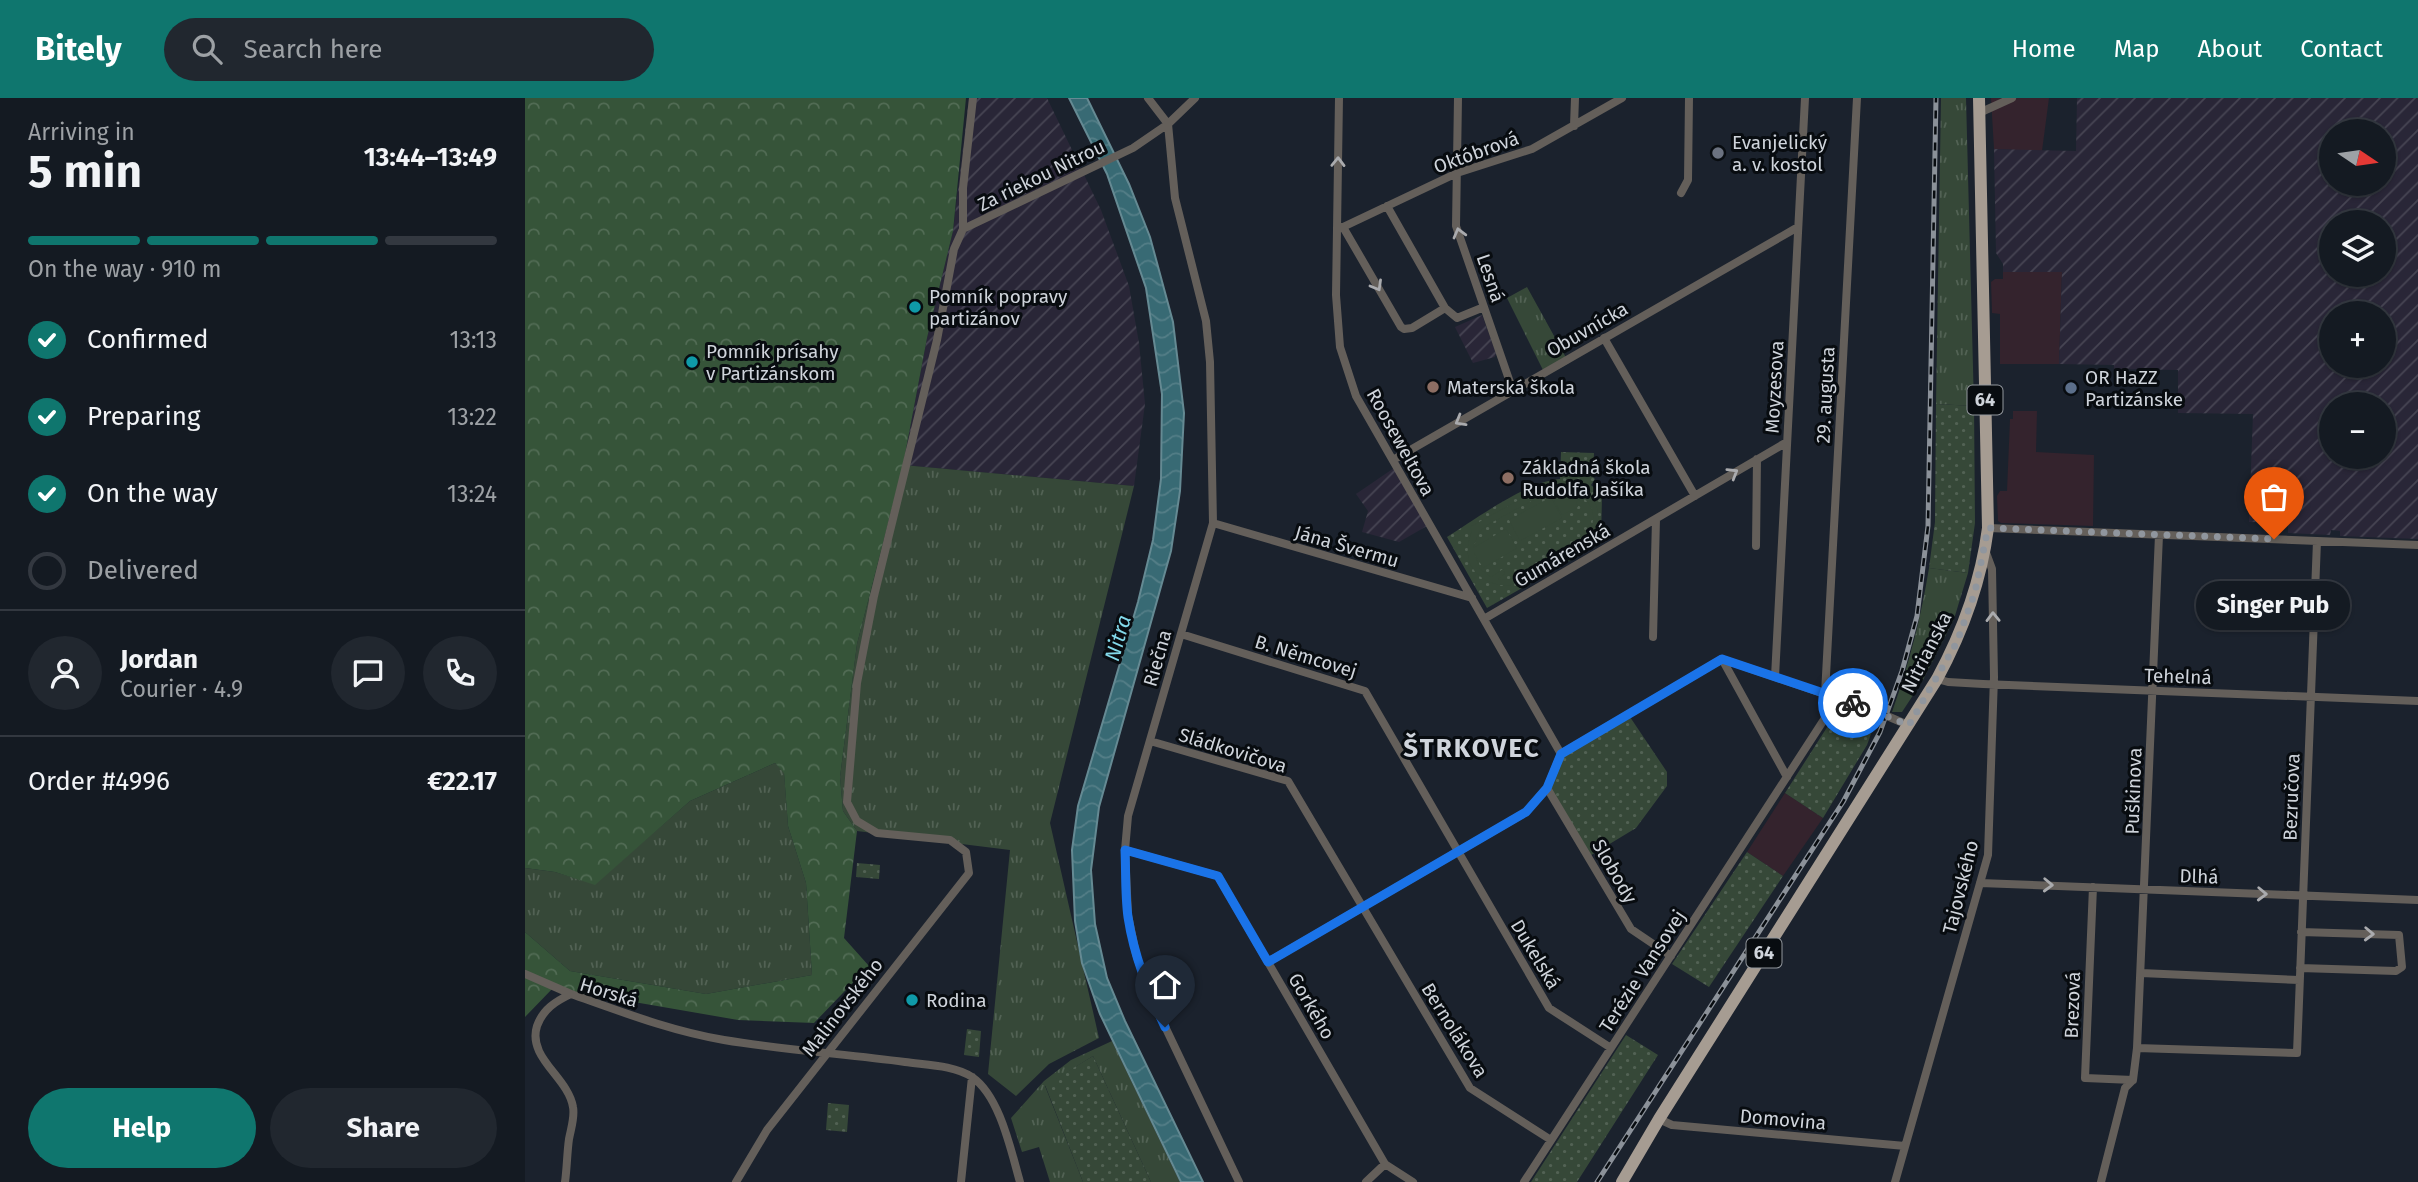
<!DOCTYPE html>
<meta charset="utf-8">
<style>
:root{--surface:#141a22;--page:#21272f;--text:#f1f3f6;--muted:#9da1a5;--line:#333840;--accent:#0f766e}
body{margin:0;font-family:"Fira Sans",sans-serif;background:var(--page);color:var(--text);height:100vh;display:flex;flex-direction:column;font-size:26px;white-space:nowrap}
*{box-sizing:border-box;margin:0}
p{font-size:23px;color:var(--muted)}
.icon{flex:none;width:38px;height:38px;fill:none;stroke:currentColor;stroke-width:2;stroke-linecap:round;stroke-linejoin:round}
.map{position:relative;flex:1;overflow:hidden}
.panel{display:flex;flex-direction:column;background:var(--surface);width:525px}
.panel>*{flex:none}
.needle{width:46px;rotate:103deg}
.fabs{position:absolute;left:1794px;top:21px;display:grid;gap:14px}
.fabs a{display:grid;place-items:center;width:77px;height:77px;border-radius:50%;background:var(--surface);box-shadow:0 2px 5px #0004,0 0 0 2px var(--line);font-size:35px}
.pin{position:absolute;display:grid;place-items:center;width:60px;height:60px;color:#fff;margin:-72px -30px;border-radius:50% 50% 50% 0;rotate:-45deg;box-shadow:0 0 7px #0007}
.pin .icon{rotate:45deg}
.courier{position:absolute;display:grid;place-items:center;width:70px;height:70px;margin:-35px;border:5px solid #1a73e8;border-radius:50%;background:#fff;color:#222;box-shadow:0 2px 9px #0007}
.bubble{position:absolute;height:49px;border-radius:24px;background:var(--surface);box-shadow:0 2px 5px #0004,0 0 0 2px var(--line);font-size:23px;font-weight:700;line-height:49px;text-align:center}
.head em{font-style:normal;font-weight:700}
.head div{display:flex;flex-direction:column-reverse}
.head{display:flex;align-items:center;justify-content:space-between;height:119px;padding:0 28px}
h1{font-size:46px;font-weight:700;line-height:52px}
.bar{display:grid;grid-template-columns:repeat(4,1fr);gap:10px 7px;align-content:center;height:84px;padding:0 28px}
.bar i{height:9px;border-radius:5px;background:var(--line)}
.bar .selected{background:var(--accent)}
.bar p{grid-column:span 4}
.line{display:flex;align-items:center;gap:18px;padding:0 28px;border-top:2px solid var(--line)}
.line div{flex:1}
.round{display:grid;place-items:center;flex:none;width:74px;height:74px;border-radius:37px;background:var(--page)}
ol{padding:0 28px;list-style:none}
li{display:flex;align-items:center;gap:21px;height:77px}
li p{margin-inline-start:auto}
li .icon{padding:7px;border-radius:50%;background:var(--accent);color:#fff;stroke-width:4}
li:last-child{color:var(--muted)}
li i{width:38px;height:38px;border:4px solid var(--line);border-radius:50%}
.action{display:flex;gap:14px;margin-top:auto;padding:14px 28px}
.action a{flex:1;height:80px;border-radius:42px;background:var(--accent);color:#fff;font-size:28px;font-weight:700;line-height:80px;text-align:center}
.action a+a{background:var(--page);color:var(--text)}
header{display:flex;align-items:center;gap:42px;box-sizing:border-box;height:98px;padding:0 35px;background:var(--accent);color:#fff}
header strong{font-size:33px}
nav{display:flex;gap:38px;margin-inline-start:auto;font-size:24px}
.search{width:490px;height:63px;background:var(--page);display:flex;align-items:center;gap:18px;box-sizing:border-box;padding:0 24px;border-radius:38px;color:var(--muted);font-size:26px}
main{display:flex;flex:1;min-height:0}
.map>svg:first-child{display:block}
.commercial{fill:#34232d}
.industrial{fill:url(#industrial-furrows);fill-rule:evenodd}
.grass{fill:url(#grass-tufts)}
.forest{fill:url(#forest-crowns)}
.park{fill:url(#park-dots)}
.pitch{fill:#364838;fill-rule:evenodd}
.water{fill:url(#water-waves);stroke:#658a93;stroke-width:2}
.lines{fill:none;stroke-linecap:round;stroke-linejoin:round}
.street{stroke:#645f5a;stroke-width:8}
.primary{stroke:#a69c92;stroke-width:12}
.rail-casing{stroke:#8b9199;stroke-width:5}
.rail{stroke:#080c10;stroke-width:2.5;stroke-dasharray:8;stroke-linecap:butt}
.oneway{stroke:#aaabae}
.done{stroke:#90969e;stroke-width:7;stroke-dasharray:0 12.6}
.route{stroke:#1a73e8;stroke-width:9}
.worship-dot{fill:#6b7280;stroke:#080c10;stroke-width:2.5}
.culture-dot{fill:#0f9aa8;stroke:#080c10;stroke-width:2.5}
.education-dot{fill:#8d6e63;stroke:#080c10;stroke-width:2.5}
.service-dot{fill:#5c6f8a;stroke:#080c10;stroke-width:2.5}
.labels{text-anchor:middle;stroke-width:6;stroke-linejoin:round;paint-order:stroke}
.shield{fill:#080c10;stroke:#93989e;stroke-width:2}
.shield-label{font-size:18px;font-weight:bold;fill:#cfd4db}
.poi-label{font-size:19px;fill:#cfd4db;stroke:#080c10;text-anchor:start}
.street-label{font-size:19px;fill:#cfd4db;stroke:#080c10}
.water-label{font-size:21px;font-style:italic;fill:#83d9ea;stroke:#080c10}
.district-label{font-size:26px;font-weight:bold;letter-spacing:2px;fill:#cfd4db;stroke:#080c10}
</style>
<header>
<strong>Bitely</strong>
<div class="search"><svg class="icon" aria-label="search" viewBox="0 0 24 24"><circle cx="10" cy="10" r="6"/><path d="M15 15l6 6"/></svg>Search here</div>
<nav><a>Home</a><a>Map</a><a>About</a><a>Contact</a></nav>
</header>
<main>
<section class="panel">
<div class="head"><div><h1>5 min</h1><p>Arriving in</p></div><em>13:44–13:49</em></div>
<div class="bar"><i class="selected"></i><i class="selected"></i><i class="selected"></i><i></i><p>On the way · 910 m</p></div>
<ol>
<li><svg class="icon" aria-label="check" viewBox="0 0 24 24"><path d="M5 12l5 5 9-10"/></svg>Confirmed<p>13:13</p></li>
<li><svg class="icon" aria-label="check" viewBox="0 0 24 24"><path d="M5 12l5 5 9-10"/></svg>Preparing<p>13:22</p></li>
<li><svg class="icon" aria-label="check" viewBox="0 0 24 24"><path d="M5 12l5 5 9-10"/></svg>On the way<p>13:24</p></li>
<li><i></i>Delivered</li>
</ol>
<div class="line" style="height:126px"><a class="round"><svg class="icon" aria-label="person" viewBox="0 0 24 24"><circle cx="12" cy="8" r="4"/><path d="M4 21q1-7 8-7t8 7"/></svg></a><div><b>Jordan</b><p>Courier · 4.9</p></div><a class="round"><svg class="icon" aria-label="chat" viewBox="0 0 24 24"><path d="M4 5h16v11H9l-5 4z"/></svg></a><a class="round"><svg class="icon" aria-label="phone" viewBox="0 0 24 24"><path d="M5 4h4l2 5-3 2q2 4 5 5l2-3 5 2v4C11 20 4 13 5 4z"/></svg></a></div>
<div class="line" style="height:91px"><div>Order #4996</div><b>€22.17</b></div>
<div class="action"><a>Help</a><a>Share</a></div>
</section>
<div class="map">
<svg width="1893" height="1084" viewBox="0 0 1893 1084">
<defs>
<pattern id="industrial-furrows" width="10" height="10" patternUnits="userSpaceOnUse" patternTransform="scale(1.75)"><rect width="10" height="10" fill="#292637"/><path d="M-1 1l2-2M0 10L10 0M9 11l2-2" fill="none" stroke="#474553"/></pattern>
<pattern id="grass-tufts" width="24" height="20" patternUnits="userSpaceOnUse" patternTransform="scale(1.75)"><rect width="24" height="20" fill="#364838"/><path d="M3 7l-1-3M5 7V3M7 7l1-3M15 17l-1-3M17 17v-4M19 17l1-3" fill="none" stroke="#526254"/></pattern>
<pattern id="forest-crowns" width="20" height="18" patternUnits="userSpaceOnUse" patternTransform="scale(1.75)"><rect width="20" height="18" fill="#365439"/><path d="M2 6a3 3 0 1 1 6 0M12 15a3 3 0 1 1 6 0" fill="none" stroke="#526c55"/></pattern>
<pattern id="park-dots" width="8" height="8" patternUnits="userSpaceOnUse" patternTransform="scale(1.75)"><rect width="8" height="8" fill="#364838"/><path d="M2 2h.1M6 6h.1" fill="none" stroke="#526254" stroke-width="1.8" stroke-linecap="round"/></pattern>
<pattern id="water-waves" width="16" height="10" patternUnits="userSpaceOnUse" patternTransform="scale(1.75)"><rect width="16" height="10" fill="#386a74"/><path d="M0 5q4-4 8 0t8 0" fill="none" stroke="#547e87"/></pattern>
</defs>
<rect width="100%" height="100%" fill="#1b222d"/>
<path class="commercial" d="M1466 0H1524L1517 53 1469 51Z
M1478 174H1537L1534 266H1475V216L1467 215 1466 184 1470 181H1478Z
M1488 313H1512L1511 354 1569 357 1568 428 1476 425 1473 423 1472 398 1475 393H1482L1485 321H1488Z
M1260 695 1298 720 1258 778 1222 754Z"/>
<path class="industrial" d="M444 0H522L576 112 604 188 614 245 620 306 609 388 378 367 402 240 428 133Z
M1552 0H1893V441L1815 438V433L1806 432 1805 437 1763 435V425L1724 424 1728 316 1653 315V272L1589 271V267L1534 266 1537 174H1478V166L1471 155 1469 51 1551 53ZM1806 33H1858V86H1806ZM1806 124H1858V177H1806ZM1858 215V268H1806V215ZM1806 306H1858V359H1806Z
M957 217 971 255 970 259 948 265 930 229Z
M869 370 902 428 874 444 837 434 843 413 831 396Z"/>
<path class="grass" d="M1416 0H1441L1449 308 1411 306Z
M1002 189 1044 265 1021 278 982 200Z
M378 367 609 388 525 725 574 940 524 966 491 998 463 976 485 752 332 733 318 713 315 679 332 546Z
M1404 470 1443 475 1429 521 1398 582 1377 614H1367C1384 566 1396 520 1404 470Z
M250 665 259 674 263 728 281 785 287 877 181 896 45 873 0 834V770L30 774 70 786 165 703Z
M587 943 655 1084H626L568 958 520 988 558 1084H525L514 1049 497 1054 486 1020 519 983 546 962Z"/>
<path class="forest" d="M0 0H441L428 133 402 240 378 367 332 546 315 679 318 713 332 733 319 840 344 868 289 925 213 922 28 890 0 919V834L45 873 181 896 287 877 281 785 263 728 259 675 250 665 165 703 70 787 30 774 0 770Z"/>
<path class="park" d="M1411 306 1449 308 1450 425 1443 475 1404 470 1410 424Z
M1036 354 1069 355 1068 379 1070 381 1066 387 1077 397 1076 445 962 510 922 439C951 421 1002 383 1035 381Z
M1315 609 1351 622 1342 647 1298 720 1260 695Z
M1103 616 1142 674V688L1111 730 1063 759 1022 690 1036 656Z
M1222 754 1258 778 1184 889 1147 866Z
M332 765 355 767 354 781 331 779Z
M442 931 456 933 454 959 439 957Z
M1101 937 1133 957 1052 1084H1006Z
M568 958 626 1084H558L520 987Z
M303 1005 324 1007 322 1034 301 1032Z"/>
<path class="pitch" d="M1033 383C1068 384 1085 415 1064 444L984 488C952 486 934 465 947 433L945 429 1023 386ZM1032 389C1061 390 1082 419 1057 442 1048 450 1002 475 990 480 984 482 978 482 973 481L980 476 978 471 966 479 955 471 949 454 958 470 992 450 981 431 948 450 954 434 964 426Z
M1044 392 1046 397 1051 394 1055 402 1051 404 1053 409 1037 417 1028 400Z
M1026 399 1037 420 995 443 984 422Z"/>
<path class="water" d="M544 0H562L604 86 625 139 648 224 659 315 655 393 646 453 574 709 566 772 570 826 582 880 600 923 678 1084H656L575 916 557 865 550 823 547 752 553 708 613 504 628 442 636 381 637 296 621 190 582 76Z"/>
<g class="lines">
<path class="street" d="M623 0 643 26
M814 0 811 197 815 249 831 298 1036 656
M933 0 931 128 988 293
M1454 15 1487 0
M643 26 650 100 681 223 685 264 688 425 603 718 600 752 603 817 611 856 625 897 714 1084
M1049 28 1050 0
M1156 95 1163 82 1164 0
M862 108 920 210 932 220 959 209
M812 129H818L932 75 1007 51 1097 0
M818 129 876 229 879 231 887 230 920 210
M438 131 608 50 643 26 670 0
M1079 240 1170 398
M868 362 1273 129
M688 425 947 500
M1463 430 1893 447
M1231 448 1232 361
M959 521 1262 344
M656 536 840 593 1024 910 1086 950
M1128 539 1131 421
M1197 561 1262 679
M1250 579 1280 0
M1412 581 1423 584 1458 586 1893 603
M1300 596 1332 0
M625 643 763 683 945 990 1026 1042
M1036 656 1197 561 1353 614 1383 627
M1022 690 1106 831 1146 858
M600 752 693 778 860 1066 888 1084
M1455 785 1893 802
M1568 789 1560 980 1608 982
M743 864 1001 714 1022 690 1036 656
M1775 870 1871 873 1877 869 1874 837 1776 834
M1616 875 1774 882
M0 876 46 896
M1612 950 1772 955 1792 443
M1134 1021 1147 1027 1380 1048
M40 1084C42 1070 42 1055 44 1041 46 1030 50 1019 48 1009 43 979 2 960 12 928 18 911 31 903 46 896 97 914 146 933 199 942 259 952 320 956 380 964 401 967 429 967 447 979 475 998 486 1053 495 1084
M211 1084 242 1032 444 775 441 754 425 742 352 735 332 723 322 704 332 585 349 498 412 242 429 151 438 131V90L448 0
M436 1084 447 979
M841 1084 860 1066
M999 1084 1313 600
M1370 1084 1463 757 1469 579 1467 471 1460 452
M1576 1084 1600 990 1608 982 1612 950 1634 437"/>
<path class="primary" d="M1097 1084 1134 1021 1412 581C1438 533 1456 484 1463 430L1454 0"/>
<g class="rail-casing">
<path id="rail" d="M1072 1084 1318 704 1355 634 1377 573 1392 518 1403 428 1411 0"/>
</g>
<use href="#rail" class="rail"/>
</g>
<defs><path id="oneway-chevron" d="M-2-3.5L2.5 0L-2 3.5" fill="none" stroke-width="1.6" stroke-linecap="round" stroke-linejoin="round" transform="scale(1.75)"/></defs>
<g class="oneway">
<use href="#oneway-chevron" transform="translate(813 64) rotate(-89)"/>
<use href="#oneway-chevron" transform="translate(934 135) rotate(-105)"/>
<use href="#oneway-chevron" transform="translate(852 188) rotate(60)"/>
<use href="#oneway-chevron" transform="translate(935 323) rotate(150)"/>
<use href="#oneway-chevron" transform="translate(1208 375) rotate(-31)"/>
<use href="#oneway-chevron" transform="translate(1468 519) rotate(-91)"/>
<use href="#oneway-chevron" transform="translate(1523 787) rotate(2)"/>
<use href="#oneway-chevron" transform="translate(1737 796) rotate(2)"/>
<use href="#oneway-chevron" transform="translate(1844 836) rotate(2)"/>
</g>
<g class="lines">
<path class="done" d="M1328 605 1384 627 1432 544 1450 494 1463 430 1749 441"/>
<path class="route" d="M640 929C623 893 609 858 603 819 600 797 601 774 600 752L693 778 743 864 1001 714 1022 690 1036 656 1197 561 1328 605"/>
</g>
<circle class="worship-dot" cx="1193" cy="55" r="7"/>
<g class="culture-dot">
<circle cx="390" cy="209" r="7"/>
<circle cx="167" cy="264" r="7"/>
<circle cx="387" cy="902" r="7"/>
</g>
<g class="education-dot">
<circle cx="908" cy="289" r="7"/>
<circle cx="983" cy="380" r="7"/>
</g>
<circle class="service-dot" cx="1546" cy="290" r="7"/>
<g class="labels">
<g class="shield">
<rect x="1442.5" y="287.5" width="35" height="29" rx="5"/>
<rect x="1221.5" y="840.5" width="35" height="29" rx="5"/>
</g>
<g class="shield-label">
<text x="1460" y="308">64</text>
<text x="1239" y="861">64</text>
</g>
<g class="poi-label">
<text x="1207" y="51">Evanjelický<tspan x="1207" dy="22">a. v. kostol</tspan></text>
<text x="404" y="205">Pomník popravy<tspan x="404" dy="22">partizánov</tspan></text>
<text x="181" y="260">Pomník prísahy<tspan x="181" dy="22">v Partizánskom</tspan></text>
<text x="1560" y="286">OR HaZZ<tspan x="1560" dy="22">Partizánske</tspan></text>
<text x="922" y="296">Materská škola</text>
<text x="997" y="376">Základná škola<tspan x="997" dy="22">Rudolfa Jašíka</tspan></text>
<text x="401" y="909">Rodina</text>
</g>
<g class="street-label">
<text transform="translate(951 54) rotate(-20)" y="7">Októbrová</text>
<text transform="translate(516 77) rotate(-26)" y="7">Za riekou Nitrou</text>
<text transform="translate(966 180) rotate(71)" y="7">Lesná</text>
<text transform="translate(1062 231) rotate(-30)" y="7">Obuvnícka</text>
<text transform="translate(1249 289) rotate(-87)" y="7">Moyzesova</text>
<text transform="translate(1300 297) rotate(-87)" y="7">29. augusta</text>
<text transform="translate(876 344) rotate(61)" y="7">Rooseweltova</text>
<text transform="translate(822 448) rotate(16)" y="7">Jána Švermu</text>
<text transform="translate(1037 457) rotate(-30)" y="7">Gumárenská</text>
<text transform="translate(1401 554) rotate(-63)" y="7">Nitrianska</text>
<text transform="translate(781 558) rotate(17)" y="7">B. Němcovej</text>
<text transform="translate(632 560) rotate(-74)" y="7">Riečna</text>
<text transform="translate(1653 578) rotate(2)" y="7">Tehelná</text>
<text transform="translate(708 652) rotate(17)" y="7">Sládkovičova</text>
<text transform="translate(1608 693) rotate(-88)" y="7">Puškinova</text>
<text transform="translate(1766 699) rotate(-88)" y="7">Bezručova</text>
<text transform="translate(1090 773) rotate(60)" y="7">Slobody</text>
<text transform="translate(1674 778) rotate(2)" y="7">Dlhá</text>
<text transform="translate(1435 789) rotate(-76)" y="7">Tajovského</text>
<text transform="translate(1011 856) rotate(59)" y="7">Dukelská</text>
<text transform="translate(1117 873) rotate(-57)" y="7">Terézie Vansovej</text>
<text transform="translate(84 894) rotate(17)" y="7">Horská</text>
<text transform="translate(1547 907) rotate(-88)" y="7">Brezová</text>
<text transform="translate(787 908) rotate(60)" y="7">Gorkého</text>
<text transform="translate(317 909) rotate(-52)" y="7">Malinovského</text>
<text transform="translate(930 932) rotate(58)" y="7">Bernolákova</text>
<text transform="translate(1258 1021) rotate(5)" y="7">Domovina</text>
</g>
<g class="water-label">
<text transform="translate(593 540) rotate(-74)" y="7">Nitra</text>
</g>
<g class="district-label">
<text x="947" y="659">ŠTRKOVEC</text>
</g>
</g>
</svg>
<div class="fabs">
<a><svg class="needle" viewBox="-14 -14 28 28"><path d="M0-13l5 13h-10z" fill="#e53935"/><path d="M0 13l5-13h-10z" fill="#9da1a5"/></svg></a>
<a><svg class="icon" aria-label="layers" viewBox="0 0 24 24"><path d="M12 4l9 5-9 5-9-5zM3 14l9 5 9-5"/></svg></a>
<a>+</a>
<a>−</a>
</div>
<div class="pin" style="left:1749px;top:441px;background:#ea580c"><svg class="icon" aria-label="bag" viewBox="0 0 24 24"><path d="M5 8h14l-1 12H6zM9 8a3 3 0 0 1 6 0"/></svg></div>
<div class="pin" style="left:640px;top:929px;background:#1f2937"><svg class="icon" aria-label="home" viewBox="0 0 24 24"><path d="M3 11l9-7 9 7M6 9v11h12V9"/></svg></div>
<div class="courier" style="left:1328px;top:605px"><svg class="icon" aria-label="bike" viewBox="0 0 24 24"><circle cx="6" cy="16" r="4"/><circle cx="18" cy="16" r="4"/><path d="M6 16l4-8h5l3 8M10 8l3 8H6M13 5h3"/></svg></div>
<div class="bubble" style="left:1671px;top:483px;width:154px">Singer Pub</div>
</div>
</main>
